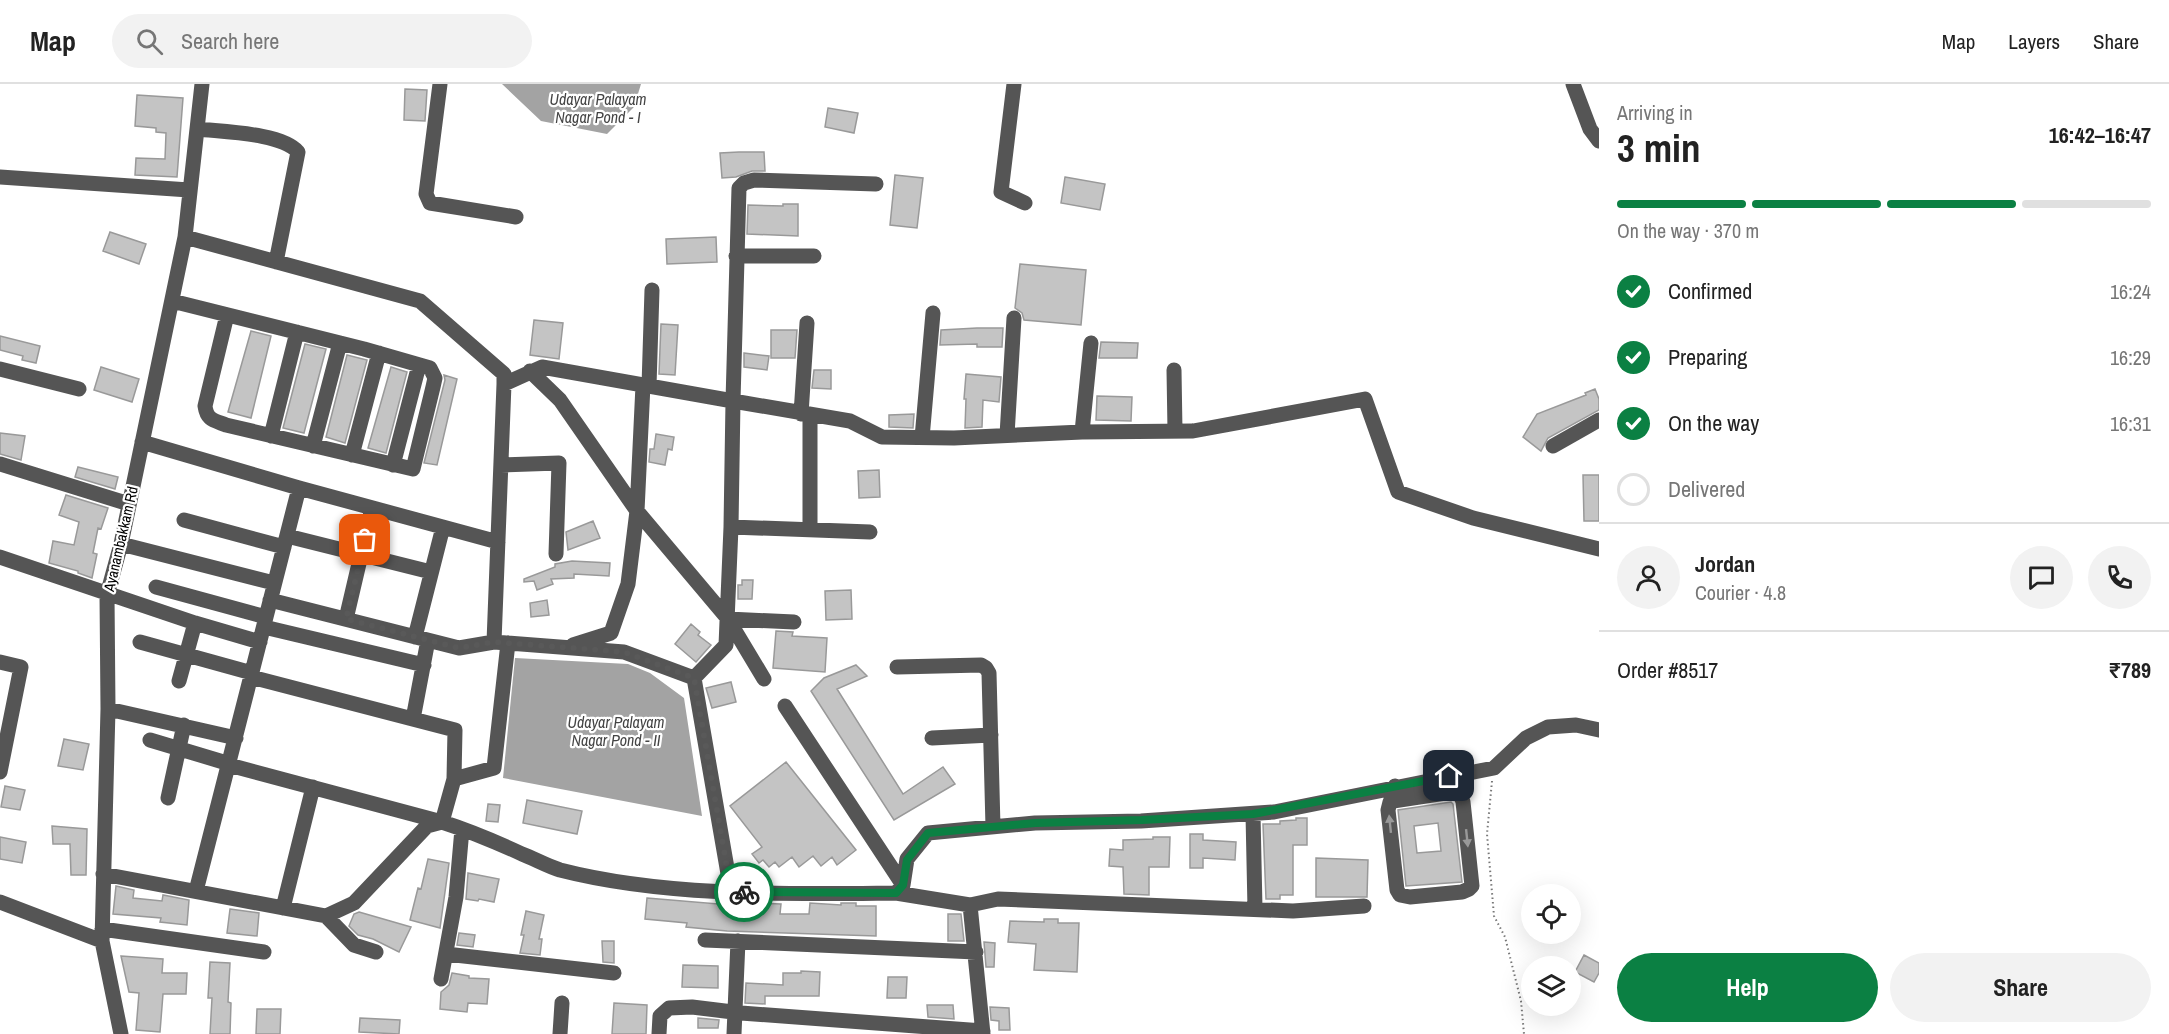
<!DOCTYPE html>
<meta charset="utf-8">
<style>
:root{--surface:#fff;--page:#f2f2f2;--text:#222;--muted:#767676;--line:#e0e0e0;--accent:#0b8043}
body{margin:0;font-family:"Archivo Narrow",sans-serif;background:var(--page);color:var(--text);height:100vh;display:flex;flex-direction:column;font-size:22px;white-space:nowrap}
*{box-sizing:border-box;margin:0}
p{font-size:20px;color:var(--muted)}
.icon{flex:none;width:33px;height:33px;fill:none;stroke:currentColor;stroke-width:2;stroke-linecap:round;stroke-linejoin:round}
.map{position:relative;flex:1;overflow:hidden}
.details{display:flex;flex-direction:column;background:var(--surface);width:570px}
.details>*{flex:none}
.buttons{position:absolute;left:1521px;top:800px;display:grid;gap:12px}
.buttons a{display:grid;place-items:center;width:60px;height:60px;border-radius:50%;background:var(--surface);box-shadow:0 6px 24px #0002;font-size:30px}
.pin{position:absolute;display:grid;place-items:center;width:51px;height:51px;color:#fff;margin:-26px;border-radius:12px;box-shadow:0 3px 9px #0006}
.courier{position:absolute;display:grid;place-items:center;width:60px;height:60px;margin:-30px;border:4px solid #0b8043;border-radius:50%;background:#fff;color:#222;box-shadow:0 2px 8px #0007}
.overview em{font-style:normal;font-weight:700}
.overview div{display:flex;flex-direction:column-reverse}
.overview{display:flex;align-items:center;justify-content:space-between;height:102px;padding:0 18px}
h1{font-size:39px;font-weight:700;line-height:45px}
.bar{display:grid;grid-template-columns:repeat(4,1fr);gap:9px 6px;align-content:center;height:72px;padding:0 18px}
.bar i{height:8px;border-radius:4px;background:var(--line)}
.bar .selected{background:var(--accent)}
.bar p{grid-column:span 4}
.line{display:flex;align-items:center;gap:15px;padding:0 18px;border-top:2px solid var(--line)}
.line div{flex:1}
.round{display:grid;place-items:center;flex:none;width:63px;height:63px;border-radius:32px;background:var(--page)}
ol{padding:0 18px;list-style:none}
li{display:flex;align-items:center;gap:18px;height:66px}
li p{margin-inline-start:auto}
li .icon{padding:6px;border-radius:50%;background:var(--accent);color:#fff;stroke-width:4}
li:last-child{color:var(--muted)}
li i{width:33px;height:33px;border:3px solid var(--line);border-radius:50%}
.button{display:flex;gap:12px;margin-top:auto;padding:12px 18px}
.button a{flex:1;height:69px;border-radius:36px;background:var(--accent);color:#fff;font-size:24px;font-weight:700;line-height:69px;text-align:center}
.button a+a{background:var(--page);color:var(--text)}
header{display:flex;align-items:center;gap:36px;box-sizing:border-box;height:84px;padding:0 30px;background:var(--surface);border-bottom:2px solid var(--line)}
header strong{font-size:28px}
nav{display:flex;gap:33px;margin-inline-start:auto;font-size:21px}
.search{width:420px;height:54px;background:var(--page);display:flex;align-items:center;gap:15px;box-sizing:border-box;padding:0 21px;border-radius:33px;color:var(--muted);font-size:22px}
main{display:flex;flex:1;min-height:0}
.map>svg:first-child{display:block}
.water{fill:#a3a3a3}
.building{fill:#c4c4c4;stroke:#999;stroke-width:1.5;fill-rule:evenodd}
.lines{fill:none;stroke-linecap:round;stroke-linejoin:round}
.path{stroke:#777;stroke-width:2;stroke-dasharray:1.5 3;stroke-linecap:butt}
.minor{stroke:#555;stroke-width:15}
.oneway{fill:#999}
.done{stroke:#595959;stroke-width:6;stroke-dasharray:0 10.8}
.route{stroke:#0b8043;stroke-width:8}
.labels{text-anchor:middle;stroke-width:4.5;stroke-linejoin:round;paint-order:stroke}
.street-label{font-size:15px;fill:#000;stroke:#fff}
.water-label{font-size:16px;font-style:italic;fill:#444;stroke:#fff}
</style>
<header>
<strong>Map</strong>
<div class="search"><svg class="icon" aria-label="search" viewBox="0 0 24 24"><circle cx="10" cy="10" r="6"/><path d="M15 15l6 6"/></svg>Search here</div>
<nav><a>Map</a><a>Layers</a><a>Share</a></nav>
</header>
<main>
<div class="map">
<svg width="1599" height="950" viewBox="0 0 1599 950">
<rect width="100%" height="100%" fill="#fff"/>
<path class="water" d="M502 0H641L634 23 607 50 541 37Z
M515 574 628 580 650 589 684 614 702 732 503 694Z"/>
<path class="building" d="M405 5 427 6 425 37 404 36Z
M137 11 183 14 177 93 135 91 136 74 165 75 166 49 156 48V44L135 42Z
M828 24 858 29 854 49 825 43Z
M739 68H764L765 87H752L736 93 722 94 720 69Z
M895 91 923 94 917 144 890 141Z
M1065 93 1105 100 1100 126 1061 119Z
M783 120H798V152L747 150 748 121 783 122Z
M110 148 146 160 139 180 103 167Z
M716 153 717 178 667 180 666 155Z
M1020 180 1086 186 1081 241 1024 236 1022 229 1015 224Z
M534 236 563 239 559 275 530 271Z
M661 240 678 241 675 291 659 290Z
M977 244H1003L1002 263H977V260L940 261 941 246Z
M771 246H797L795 274H771Z
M251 247 271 252 251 334 228 328Z
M0 252 40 262 36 279 22 276 23 272 0 266Z
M1101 258 1138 259 1137 274H1099Z
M305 260 326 265 304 349 283 344Z
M744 269 769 272 767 286 744 283Z
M347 271 367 276 345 359 326 353Z
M101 283 139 295 132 318 94 306Z
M391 283 407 288 386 369 368 364Z
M814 286H831V305L812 304Z
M966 290 1001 293 999 318 983 316 982 343 965 344 966 315H964Z
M444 291 457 295 437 381 424 379 445 296Z
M1595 305 1599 315V326L1548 354 1541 367 1523 353 1537 330 1586 311 1585 309Z
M1097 312 1132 313 1131 337 1096 336Z
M914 330 913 344 889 343V331Z
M0 349 25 352 21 376 0 370Z
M656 350 674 353 672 366 668 365 665 381 649 378 650 365H654Z
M78 383 118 393 115 405 75 393Z
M879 386 880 413 859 414 858 387Z
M1583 391H1599V437H1584Z
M66 411 108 424 101 445 98 444 93 469 97 470 92 494 78 489V487L49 479 53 457 74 461 79 438 59 431Z
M593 437 600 454 568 466 566 448Z
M572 477 610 479 609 492 574 490V494L551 495 553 500 537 506 534 497 524 498V495L555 483V480Z
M742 496H753L752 515H738V501H742Z
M851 506 852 535 826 536 825 507Z
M547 516 549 531 531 533 530 519Z
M691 540 700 548 698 551 711 561 696 578 675 560Z
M776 547 793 548 792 552 827 554 825 588 773 584Z
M856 581 867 592 837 605 903 710 943 683 955 700 894 736 811 607 824 594Z
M731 598 736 618 712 624 706 604Z
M64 655 89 660 83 686 58 682Z
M786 678 856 766 837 781 832 773 821 782 813 772 799 783 792 773 779 783 775 778 769 783 763 776 759 779 752 770 762 763 730 722Z
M5 702 25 706 20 726 1 723Z
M527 716 582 727 577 750 523 739Z
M1451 718 1453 720 1462 798 1406 802 1398 726ZM1438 739 1441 767 1417 769 1414 742Z
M488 720 500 721 498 738 486 737Z
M1296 734H1307V761H1293V811H1280V815H1266L1263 740H1280V737L1296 736Z
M52 742 87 745 86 791H71L70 760H53Z
M1190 750H1203V756L1236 758 1235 776 1203 774V784H1190Z
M0 753 26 758 22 779 0 775Z
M1153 753H1170L1169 783H1149V811L1124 810 1123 783 1109 782 1110 765 1123 766V756L1153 755Z
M1316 774 1368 776 1367 813H1316Z
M428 775 449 779 440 844 410 836 418 804 421 805Z
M468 789 499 795 494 818 479 815 478 817 466 815Z
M116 802 134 806 133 814 162 817 163 811 189 816 187 841 160 838 161 834 113 830Z
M647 814 730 821V818L781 820 780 830H809L810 819 841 821V819H856V822H876V852L727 847 686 843 687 839 645 835Z
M230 825 259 829 257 852 227 849Z
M526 827 544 831 539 855H542L540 871 520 869 524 851H521Z
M359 828 411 843 399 868 373 855 358 851 349 842 354 830Z
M948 830H961L964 857H948Z
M1044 835H1058V839H1079L1077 888 1034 886 1036 860 1008 858 1010 837 1044 838Z
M459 849 475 851 473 863 457 861Z
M602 857H614V879L603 878Z
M984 858 995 859 994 883H986Z
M1584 871 1599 879V889L1594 898 1575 888Z
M121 872 163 875 162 889H187L186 910H163L160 948 136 946 139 909 129 908Z
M210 878 230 879 228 918 231 919 230 950H210L212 914H208Z
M683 881 718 882V904L682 903Z
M801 887 820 888 819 912H765V920L745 919 746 899 783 901V889H801Z
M452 889 469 892V894L489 895 487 920 468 919 467 928 440 925 441 908 449 901Z
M888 893H907L906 914H887Z
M614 919 647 921 646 950H612Z
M927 921H953L954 935 928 933Z
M990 923 1009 924 1010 946H999V937L991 936Z
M257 925H281L280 950H256Z
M360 934 400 936 399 950 359 948Z
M698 934 719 936 718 944H698Z"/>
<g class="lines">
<path class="path" d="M1492 697 1487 750 1494 832 1505 853 1521 917 1524 950"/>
<path class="minor" d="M440 0 426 110 430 119 516 133
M1014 0 1001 108 1025 119
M1573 0 1590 45 1599 57
M198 45C223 48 282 49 298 68L276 178
M0 93 189 106
M876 100 754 96 744 99 739 104 733 317 850 337 882 353 954 354 1082 348 1193 347 1365 315 1398 408 1473 434 1599 465
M185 153 420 217 504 290V300C501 386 497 472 494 558L624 568 694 594 726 561 731 443 733 317 542 283 504 300
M736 172H814
M172 217 364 265 430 284 435 294 433 303 413 385 226 341C213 336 207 336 205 322L227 231
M0 285 79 305
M1174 286 1175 347
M530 287 560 316 637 427 728 535 764 595
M649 302 652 206
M801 330 807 239
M810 330V446
M1082 348 1091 259
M1007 351 1014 234
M271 352 297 248
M922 354 933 229
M142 358 299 404 498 458
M313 362 340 259
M1553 362 1599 336
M352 371 379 269
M0 380 129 420
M393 381 419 281
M501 381 559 379 556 470
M184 436 284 463
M731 443 870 448
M287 452 431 488
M121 460 274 499
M0 473 195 539 260 558
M156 503 266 533
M270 516 459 564 494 558
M346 535 372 424
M728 535 794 538
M264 543 424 581
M415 553 443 443
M140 558 252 589
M573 561 611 549 628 500 637 427 643 301
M0 578 21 583 0 688
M897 583 981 581 986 584 989 589 993 743
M251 593 455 646 454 695
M694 594 731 807
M179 597 195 539
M785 622 903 801
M108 625 236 654
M413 635 428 556
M932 654 991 651
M150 656 230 680
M229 681 442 738C470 747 496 758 522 770 535 775 547 782 560 786 665 813 788 810 896 809L903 801 907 775 928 749 1035 739 1141 737 1274 728 1494 684 1526 654 1548 643 1576 641 1599 646
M1395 702 1394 715 1390 718 1388 726 1397 806 1400 811 1410 813 1462 808 1469 805 1472 802 1463 718 1461 712 1452 708 1449 692
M168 714 184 641
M1393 717 1452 708
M1253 730 1255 825
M442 738 454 695 494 684 508 559
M103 790 326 832 354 819 427 742 442 738
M196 807 299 404
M896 809 970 821 983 950
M0 818 102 857
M970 821 998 815 1293 827 1364 822
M283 824 313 703
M326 832 354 861 376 868
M102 845 264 868
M705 856 976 868
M446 870 614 889
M441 895 456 813 462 745
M121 950 102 857 108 625 107 511 121 460 185 153 202 0
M560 950 562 919
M659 950 660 932 669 924 692 923 741 929 983 947
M734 950 738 857"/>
</g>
<defs><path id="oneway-solid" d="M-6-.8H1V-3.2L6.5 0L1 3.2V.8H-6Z" transform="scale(1.5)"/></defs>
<g class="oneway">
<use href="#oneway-solid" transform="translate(1390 740) rotate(-96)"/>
<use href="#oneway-solid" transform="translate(1467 754) rotate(84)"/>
</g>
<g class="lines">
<path class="done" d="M365 456 346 535 459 564 494 558 624 568 694 594 731 807 744 808"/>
<path class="route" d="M744 808 896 809 903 801 907 776 928 749 1035 739 1142 736 1253 730 1449 692"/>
</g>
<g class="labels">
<g class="street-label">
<text transform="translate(121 455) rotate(-77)" y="5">Ayanambakkam Rd</text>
</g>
<g class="water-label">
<text x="598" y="21">Udayar Palayam<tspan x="598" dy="18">Nagar Pond - I</tspan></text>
<text x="616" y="644">Udayar Palayam<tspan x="616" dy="18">Nagar Pond - II</tspan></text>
</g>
</g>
</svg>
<div class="buttons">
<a><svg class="icon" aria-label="locate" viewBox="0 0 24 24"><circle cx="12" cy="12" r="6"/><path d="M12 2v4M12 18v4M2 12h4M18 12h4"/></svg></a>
<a><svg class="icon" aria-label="layers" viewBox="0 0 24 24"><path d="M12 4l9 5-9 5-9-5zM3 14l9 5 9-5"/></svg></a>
</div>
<div class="pin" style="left:365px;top:456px;background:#ea580c"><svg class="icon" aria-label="bag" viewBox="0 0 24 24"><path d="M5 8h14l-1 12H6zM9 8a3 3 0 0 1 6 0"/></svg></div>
<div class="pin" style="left:1449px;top:692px;background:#1f2937"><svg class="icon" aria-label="home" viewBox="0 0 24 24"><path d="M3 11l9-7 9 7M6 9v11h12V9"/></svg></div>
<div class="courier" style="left:744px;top:808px"><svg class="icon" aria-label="bike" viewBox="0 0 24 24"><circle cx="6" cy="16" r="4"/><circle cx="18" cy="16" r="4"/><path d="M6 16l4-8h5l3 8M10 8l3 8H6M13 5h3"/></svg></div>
</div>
<section class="details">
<div class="overview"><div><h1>3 min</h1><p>Arriving in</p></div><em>16:42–16:47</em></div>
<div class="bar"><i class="selected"></i><i class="selected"></i><i class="selected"></i><i></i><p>On the way · 370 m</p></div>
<ol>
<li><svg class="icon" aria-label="check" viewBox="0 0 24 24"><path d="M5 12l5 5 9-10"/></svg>Confirmed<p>16:24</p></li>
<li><svg class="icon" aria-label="check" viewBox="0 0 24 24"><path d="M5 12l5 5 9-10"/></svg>Preparing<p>16:29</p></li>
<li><svg class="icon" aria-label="check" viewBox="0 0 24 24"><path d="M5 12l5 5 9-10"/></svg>On the way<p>16:31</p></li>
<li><i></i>Delivered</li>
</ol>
<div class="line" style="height:108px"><a class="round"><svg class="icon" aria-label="person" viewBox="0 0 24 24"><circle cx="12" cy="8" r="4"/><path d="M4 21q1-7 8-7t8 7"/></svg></a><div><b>Jordan</b><p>Courier · 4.8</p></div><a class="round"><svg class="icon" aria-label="chat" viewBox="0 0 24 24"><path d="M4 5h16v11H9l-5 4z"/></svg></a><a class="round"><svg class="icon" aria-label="phone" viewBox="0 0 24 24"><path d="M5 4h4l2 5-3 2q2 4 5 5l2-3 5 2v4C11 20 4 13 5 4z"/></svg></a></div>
<div class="line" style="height:78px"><div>Order #8517</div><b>₹789</b></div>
<div class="button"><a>Help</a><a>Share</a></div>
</section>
</main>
